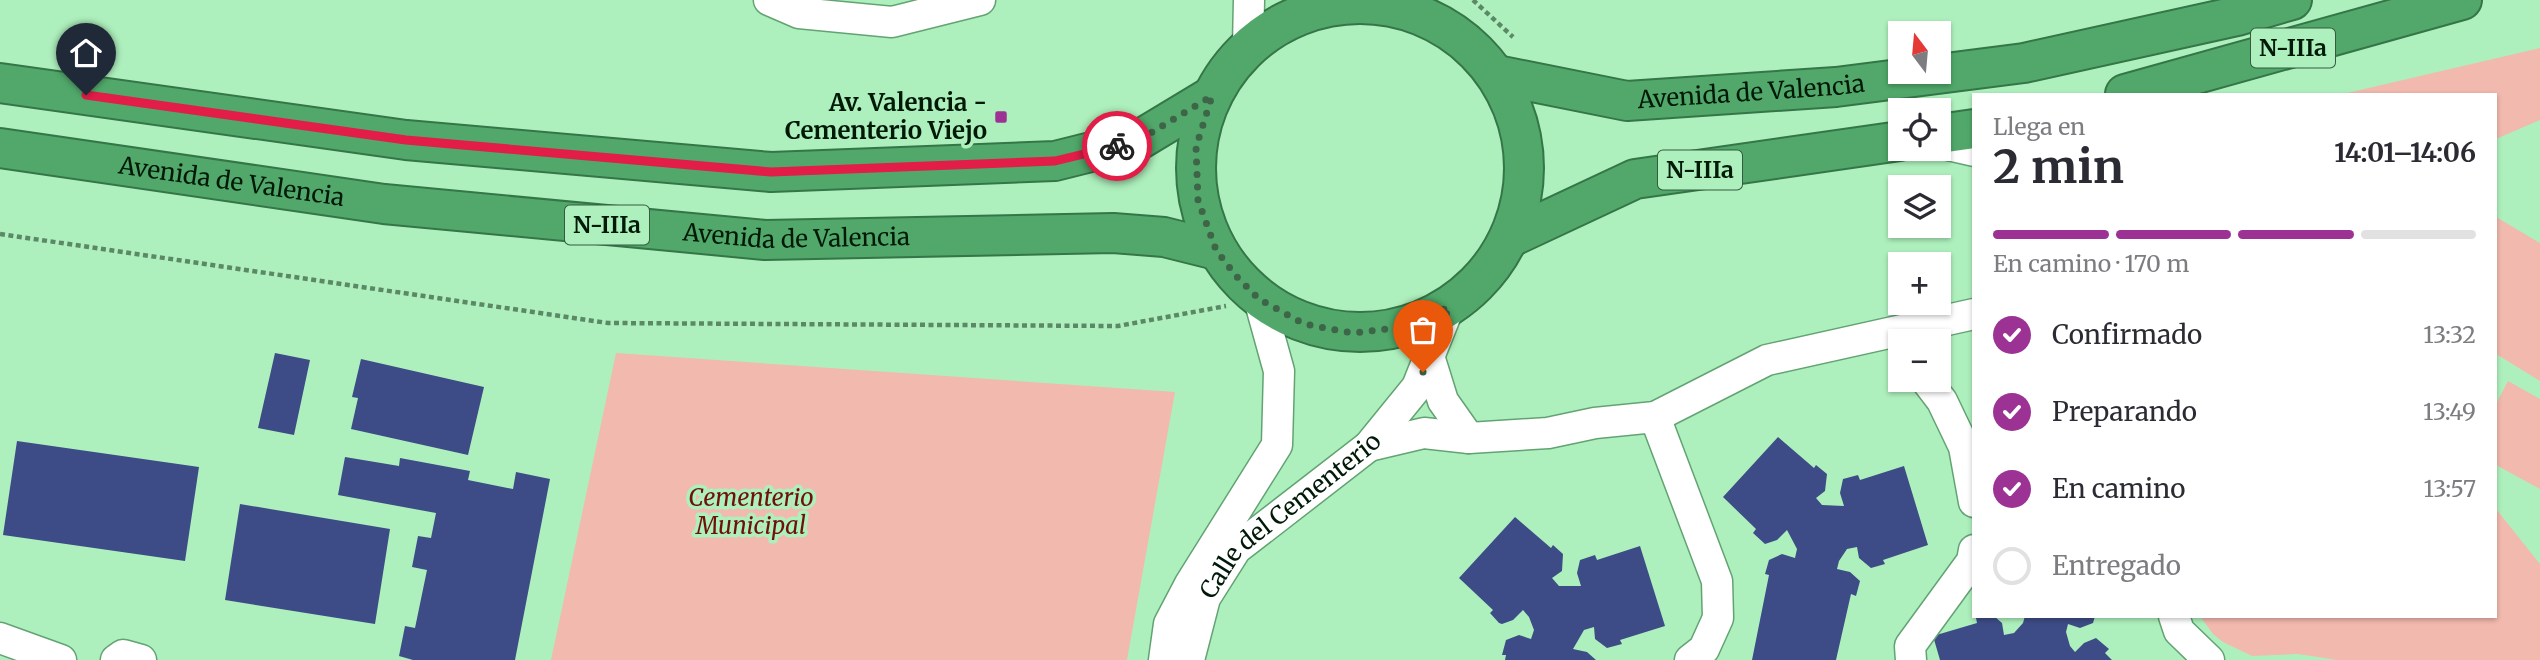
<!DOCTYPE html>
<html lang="es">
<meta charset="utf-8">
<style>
:root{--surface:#fff;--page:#f7f7f7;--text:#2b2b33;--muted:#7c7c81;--line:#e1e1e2;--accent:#9b3294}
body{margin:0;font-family:Merriweather,serif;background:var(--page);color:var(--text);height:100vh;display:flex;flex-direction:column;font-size:26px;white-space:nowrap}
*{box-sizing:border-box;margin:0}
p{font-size:23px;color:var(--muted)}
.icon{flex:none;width:38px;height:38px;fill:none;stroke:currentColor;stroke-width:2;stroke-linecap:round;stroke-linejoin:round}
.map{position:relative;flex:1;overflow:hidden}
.drawer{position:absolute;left:1972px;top:93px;width:525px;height:525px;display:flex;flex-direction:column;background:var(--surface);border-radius:0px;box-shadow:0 2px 5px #0004}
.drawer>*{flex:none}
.needle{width:46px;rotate:344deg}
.fabs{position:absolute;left:1888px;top:21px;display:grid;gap:14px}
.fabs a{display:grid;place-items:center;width:63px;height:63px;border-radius:0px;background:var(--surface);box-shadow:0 2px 5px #0004;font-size:35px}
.pin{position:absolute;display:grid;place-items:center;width:60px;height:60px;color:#fff;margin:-72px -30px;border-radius:50% 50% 50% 0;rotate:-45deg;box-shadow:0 0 7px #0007}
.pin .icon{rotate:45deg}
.courier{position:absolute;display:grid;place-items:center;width:70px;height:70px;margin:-35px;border:5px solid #e11d48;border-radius:50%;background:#fff;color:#222;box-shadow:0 2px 9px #0007}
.headline em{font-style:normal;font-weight:700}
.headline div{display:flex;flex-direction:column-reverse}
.headline{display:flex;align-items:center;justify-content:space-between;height:119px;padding:0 21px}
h1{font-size:46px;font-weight:700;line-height:52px}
.bar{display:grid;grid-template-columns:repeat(4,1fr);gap:10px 7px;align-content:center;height:84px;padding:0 21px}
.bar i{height:9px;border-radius:5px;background:var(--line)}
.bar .on{background:var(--accent)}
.bar p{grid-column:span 4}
ol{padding:0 21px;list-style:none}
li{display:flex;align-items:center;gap:21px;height:77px}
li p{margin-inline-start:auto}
li .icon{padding:7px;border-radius:50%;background:var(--accent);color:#fff;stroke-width:4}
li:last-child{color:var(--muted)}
li i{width:38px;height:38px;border:4px solid var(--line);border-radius:50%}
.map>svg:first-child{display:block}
.green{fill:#f2b9ae}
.building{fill:#3d4c86}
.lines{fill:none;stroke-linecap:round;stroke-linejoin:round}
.street-casing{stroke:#63a373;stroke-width:33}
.highway-casing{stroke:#357648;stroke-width:42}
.path{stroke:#5b8966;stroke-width:4.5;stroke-dasharray:5 3.5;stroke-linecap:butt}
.street{stroke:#fff;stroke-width:30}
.highway{stroke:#51a86a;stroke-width:38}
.done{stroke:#3e6547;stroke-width:7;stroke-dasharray:0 12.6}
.route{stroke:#e11d48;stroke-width:9}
.poi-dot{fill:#9b3294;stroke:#aef0bd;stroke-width:2.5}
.labels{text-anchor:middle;stroke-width:7;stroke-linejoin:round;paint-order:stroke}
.shield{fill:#aef0bd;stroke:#355a3e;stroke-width:2}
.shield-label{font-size:23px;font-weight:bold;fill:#011a08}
.street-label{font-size:24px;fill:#011a08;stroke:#aef0bd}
.poi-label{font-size:24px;font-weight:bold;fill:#011a08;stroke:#aef0bd;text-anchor:end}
.park-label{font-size:24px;font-style:italic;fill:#6f1106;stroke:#aef0bd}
</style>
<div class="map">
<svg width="2540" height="660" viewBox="0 0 2540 660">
<rect width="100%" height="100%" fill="#aef0bd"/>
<path class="green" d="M2540 48V120L2496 139V94H2343Z
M2496 217 2540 243V381L2496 354Z
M616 353 1175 392 1127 660H551Z
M2508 381 2540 399V489L2496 465V404Z
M2496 509 2540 564V660H2337L2298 654 2252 656 2223 642 2213 634 2200 616H2496Z"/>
<path class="building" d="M275 353 310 360 294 435 258 428Z
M361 359 484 387 468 455 351 429 358 398 352 397Z
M1778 437 1814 468 1816 465 1827 474 1825 491 1816 498 1822 505 1844 506 1840 493 1843 479 1858 475 1860 480 1904 466 1928 545 1883 560 1885 564 1871 568 1859 558 1857 547 1847 549 1839 561 1837 569 1850 572 1860 581 1856 596 1851 594 1836 660H1752L1769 575 1765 574 1769 560 1782 554 1795 558 1797 549 1787 530 1777 540 1765 544 1753 533 1756 529 1723 497Z
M17 441 199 467 185 561 3 535Z
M345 457 399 466 400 458 470 471 468 480 513 489 516 472 550 479 515 660H413L399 656 405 626 415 628 427 570 412 567 418 536 431 538 436 513 338 495Z
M240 504 390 529 375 624 225 600Z
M1515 517 1551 548 1553 545 1563 554 1562 571 1552 578 1559 586H1581L1577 573 1580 560 1595 555 1597 560 1640 546 1665 626 1620 640 1622 644 1607 648 1595 639 1594 627 1584 630 1573 649 1587 652 1596 660H1505L1506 655H1502L1506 640 1519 635 1531 639 1534 630 1529 617 1523 610 1513 620 1502 624 1499 623 1490 613 1493 610 1459 578Z
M1983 616H1994L2002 623 2004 635 2014 633 2023 623 2025 616H2095L2093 623 2080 628 2068 624 2066 632 2070 646 2075 652 2084 643 2096 638 2109 649 2105 653 2112 660H1940L1933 636 1977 623 1976 618Z"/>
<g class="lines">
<g class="street-casing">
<g id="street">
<path d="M769 0 799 13 892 22 980 0"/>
<path d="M1353 0 1357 3"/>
<path d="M1248 46 1249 0"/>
<path d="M1939 143 1974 151"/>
<path d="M1429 356 1443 401 1469 438"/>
<path d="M1926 380 1942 401 1964 447 1974 502"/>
<path d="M1655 417 1717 581 1718 618 1704 649 1690 660"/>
<path d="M1369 446 1424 433 1469 438 1548 433 1595 423 1655 417 1767 360 1974 314"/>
<path d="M2174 616 2179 631 2209 660"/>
<path d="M0 638 61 660"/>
<path d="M116 660 123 655 141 660"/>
<path d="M1164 660 1169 624 1190 584 1277 445 1279 371 1259 299"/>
<path id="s1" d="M1189 660 1205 598 1236 549 1369 446 1417 387 1449 307"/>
<path d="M1911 660 1910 646 1972 561 1974 550"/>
</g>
</g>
<g class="highway-casing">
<g id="highway">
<circle cx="1360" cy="168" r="164"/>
<path id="s2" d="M1497 75 1627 101 1836 87 2024 63 2237 16 2292 0"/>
<path d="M0 83 406 140 771 172 1055 161 1139 140 1212 96"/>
<path d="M2125 94 2462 0"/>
<path d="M1939 134 1974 129"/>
<path id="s3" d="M0 148 384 204 765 240 1113 233 1164 237 1216 250"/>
<path d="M1511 237 1635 179 1900 141"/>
</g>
</g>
<path class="path" d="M1473 0 1513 37
M0 234 608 323 1118 326 1226 306"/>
<use href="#street" class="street"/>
<use href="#highway" class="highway"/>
</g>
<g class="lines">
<path class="done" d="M1117 146 1139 140 1212 96 1196 147 1198 200 1216 250 1236 276 1259 299 1304 324 1353 333 1403 327 1449 307 1423 372"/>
<path class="route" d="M86 95 406 140 771 172 1055 161 1117 146"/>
</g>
<rect class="poi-dot" x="994" y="110" width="14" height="14" rx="3.5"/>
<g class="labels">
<g class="shield">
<rect x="2251" y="28.5" width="84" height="39" rx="5"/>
<rect x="1658" y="150.5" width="84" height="39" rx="5"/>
<rect x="565" y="205.5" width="84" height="39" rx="5"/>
</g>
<g class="shield-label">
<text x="2293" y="56">N-IIIa</text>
<text x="1700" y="178">N-IIIa</text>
<text x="607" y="233">N-IIIa</text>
</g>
<g class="street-label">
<text dy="8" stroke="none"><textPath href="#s2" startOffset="257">Avenida de Valencia</textPath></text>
<text dy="8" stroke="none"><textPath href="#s3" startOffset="234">Avenida de Valencia</textPath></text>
<text dy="8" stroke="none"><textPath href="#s3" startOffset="802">Avenida de Valencia</textPath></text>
<text dy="8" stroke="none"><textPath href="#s1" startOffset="184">Calle del Cementerio</textPath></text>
</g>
<g class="poi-label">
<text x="987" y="111">Av. Valencia -<tspan x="987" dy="28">Cementerio Viejo</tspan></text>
</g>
<g class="park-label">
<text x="751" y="506">Cementerio<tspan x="751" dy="28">Municipal</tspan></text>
</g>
</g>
</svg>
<div class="fabs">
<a><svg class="needle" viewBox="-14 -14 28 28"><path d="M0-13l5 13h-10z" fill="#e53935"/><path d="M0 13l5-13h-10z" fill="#7c7c81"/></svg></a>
<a><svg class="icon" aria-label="locate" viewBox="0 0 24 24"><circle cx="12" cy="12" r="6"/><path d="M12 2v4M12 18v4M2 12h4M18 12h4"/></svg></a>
<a><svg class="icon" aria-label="layers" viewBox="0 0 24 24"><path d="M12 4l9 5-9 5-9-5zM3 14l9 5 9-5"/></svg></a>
<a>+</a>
<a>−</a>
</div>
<div class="pin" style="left:1423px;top:372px;background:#ea580c"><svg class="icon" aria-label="bag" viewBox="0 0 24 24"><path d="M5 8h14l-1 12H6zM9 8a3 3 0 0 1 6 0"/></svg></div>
<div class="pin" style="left:86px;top:95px;background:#1f2937"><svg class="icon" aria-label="home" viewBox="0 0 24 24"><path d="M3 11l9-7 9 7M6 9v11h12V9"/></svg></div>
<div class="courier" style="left:1117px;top:146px"><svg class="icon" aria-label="bike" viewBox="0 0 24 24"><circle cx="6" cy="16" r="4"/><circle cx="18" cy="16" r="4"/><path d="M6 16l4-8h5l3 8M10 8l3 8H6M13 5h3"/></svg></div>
<section class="drawer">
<div class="headline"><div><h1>2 min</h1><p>Llega en</p></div><em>14:01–14:06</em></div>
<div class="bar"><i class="on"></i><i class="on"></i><i class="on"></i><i></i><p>En camino · 170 m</p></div>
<ol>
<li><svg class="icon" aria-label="check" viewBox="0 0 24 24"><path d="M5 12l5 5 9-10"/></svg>Confirmado<p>13:32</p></li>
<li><svg class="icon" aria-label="check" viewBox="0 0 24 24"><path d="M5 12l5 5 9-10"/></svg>Preparando<p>13:49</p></li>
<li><svg class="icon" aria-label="check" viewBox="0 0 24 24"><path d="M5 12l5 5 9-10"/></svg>En camino<p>13:57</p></li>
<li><i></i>Entregado</li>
</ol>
</section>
</div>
